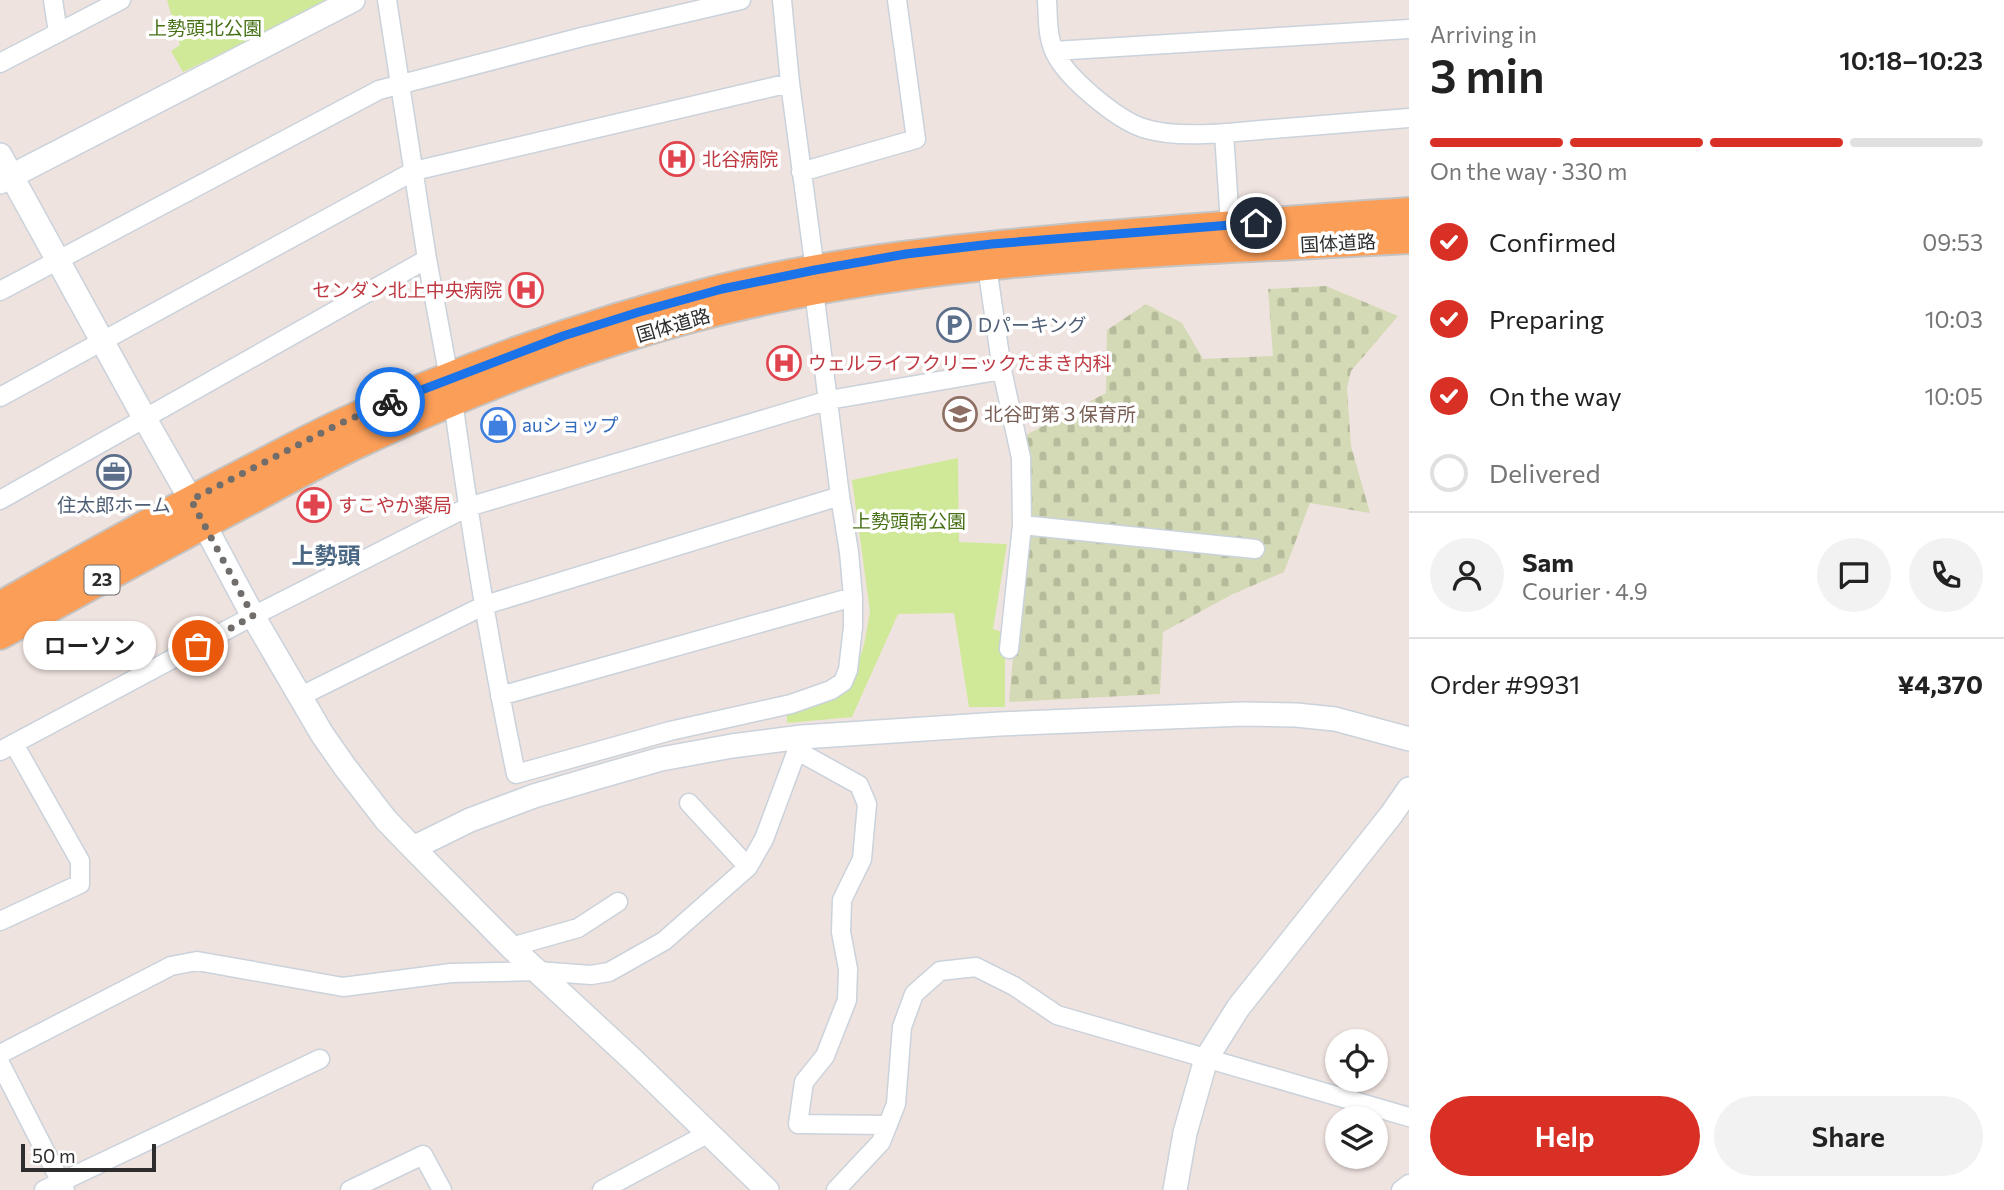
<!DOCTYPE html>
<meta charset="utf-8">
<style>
:root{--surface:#fff;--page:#f2f2f2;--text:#222;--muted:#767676;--line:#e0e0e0;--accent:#d93025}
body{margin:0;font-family:Commissioner,"Noto Sans JP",sans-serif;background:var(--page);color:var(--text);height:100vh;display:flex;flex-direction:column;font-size:26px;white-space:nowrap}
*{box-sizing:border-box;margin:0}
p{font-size:23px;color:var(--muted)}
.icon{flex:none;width:38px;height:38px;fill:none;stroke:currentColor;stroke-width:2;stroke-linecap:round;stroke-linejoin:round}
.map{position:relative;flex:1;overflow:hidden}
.sheet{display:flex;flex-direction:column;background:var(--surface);width:595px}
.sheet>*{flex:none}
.controls{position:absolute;left:1325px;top:1029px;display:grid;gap:14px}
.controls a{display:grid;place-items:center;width:63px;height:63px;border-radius:50%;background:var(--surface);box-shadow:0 2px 5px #0004;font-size:35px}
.scale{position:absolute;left:21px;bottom:18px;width:135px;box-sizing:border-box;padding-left:7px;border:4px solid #2d2d2d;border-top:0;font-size:19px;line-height:24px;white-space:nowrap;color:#2d2d2d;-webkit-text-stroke:5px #fff;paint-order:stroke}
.pin{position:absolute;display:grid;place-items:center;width:60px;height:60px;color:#fff;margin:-30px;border:4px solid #fff;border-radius:50%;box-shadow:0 2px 7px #0007}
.courier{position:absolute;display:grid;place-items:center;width:70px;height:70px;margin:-35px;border:5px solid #1a73e8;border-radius:50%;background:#fff;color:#222;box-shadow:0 2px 9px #0007}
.bubble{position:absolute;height:49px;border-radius:24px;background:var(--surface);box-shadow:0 2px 5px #0004;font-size:23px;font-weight:600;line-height:49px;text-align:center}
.head em{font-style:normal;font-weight:600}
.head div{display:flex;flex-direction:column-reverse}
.head{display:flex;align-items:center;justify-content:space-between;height:119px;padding:0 21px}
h1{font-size:46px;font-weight:600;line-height:52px}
.bar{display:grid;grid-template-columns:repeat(4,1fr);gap:10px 7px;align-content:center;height:84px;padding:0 21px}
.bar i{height:9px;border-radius:5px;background:var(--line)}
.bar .on{background:var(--accent)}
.bar p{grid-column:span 4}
.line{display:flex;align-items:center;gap:18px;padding:0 21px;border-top:2px solid var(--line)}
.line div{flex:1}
.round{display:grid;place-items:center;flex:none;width:74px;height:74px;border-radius:37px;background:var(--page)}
ol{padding:0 21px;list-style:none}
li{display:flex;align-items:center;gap:21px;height:77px}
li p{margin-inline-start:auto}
li .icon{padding:7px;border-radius:50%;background:var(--accent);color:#fff;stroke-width:4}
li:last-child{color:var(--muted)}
li i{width:38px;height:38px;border:4px solid var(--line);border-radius:50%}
.cta{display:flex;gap:14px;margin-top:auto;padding:14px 21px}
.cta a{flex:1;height:80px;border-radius:42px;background:var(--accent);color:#fff;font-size:28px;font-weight:600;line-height:80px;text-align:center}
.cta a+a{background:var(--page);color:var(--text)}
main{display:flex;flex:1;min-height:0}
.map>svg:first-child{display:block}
.green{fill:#cfe998}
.cemetery{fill:url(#cemetery-stones)}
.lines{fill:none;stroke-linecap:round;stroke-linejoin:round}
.minor-casing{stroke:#cad2db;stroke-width:21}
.tertiary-casing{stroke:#cad2db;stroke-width:26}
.primary-casing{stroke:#c4c4c4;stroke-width:32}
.minor{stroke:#fff;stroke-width:18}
.tertiary{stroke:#fff;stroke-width:23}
.primary{stroke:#fb9e58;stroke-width:28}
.done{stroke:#716d6b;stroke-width:7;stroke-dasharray:0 12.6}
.route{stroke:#1a73e8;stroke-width:9}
.labels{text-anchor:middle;stroke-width:7;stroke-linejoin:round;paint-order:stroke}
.shield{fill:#fff;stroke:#6c6c6c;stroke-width:2}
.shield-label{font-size:18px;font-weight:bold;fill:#2d2d2d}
.park-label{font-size:19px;fill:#477116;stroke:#fff}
.health-label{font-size:19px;fill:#be3a42;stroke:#fff;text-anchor:start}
.street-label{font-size:19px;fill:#2d2d2d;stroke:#fff}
.service-label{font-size:19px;fill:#4e5e75;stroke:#fff;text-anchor:start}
.education-label{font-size:19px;fill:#785e54;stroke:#fff;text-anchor:start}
.shop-label{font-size:19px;fill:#366cbe;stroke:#fff;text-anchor:start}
.quarter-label{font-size:23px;font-weight:bold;fill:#496682;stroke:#fff}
</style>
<main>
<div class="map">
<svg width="1409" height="1190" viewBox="0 0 1409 1190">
<defs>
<pattern id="cemetery-stones" width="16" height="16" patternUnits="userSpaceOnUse" patternTransform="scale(1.75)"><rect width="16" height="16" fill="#d4dab5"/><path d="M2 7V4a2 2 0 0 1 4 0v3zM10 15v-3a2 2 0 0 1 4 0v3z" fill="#b6bb9c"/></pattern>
</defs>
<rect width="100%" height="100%" fill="#efe3df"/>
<path class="green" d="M167 0H331L183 72 171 51 180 45Z
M958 458 959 542 1007 544 993 629 1005 633V707H969L954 613 898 614 852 717 787 723V712L823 702 850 689 864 645 870 611 852 480Z"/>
<path class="cemetery" d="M1326 286 1398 316 1351 371 1347 388 1351 446 1370 513 1310 503 1284 572 1233 594 1163 632 1160 694 1009 702 1029 478 1026 435 1106 393 1107 330 1146 304 1182 323 1203 359 1273 356 1268 289Z"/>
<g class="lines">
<g class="minor-casing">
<path id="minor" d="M53 0 58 33
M387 0 427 259 449 378
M782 0 790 83 815 270
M1047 0C1048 17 1047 37 1055 53 1067 78 1116 119 1143 128 1177 139 1224 133 1260 130 1310 126 1359 122 1409 118
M1054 51 1409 29
M0 63 121 0
M1224 133 1230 224
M801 172 916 139 897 0
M987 266 1002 370 1021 458 1022 525 1009 649
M0 291 379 90 582 37 741 0
M0 397 414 171 790 83
M453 401C470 525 490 650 516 774L670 731 791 704 831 690 843 682 848 670 853 627V597L849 552 840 496 814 291
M0 500 427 259
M1022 525 1255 549
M301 696 485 605 840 496
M500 696 853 597
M796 750 859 785 867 804 862 859 842 900 841 932 848 969 847 1000 825 1056 804 1082 798 1124 888 1125
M0 751 253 616 468 507 829 400 1002 370
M689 803 748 867
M0 921 80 884V861L14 744
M511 947 578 928 618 902
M0 1054 171 966 197 961 343 987 451 973 537 971 591 975 609 972 664 941 748 867 764 839 802 737
M0 1063 65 1190
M44 1190 320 1059
M350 1190 423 1155 442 1190
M602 1190 709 1133
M836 1190 881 1142 896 1104 902 1027 914 994 940 971 976 967 1014 986 1057 1015 1409 1117
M1401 1190 1409 1184"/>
</g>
<g class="tertiary-casing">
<path id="tertiary" d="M0 155 145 419 191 500 253 616 322 734 345 767 386 820 413 848 511 947 633 1060 767 1190
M0 182 353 0
M413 848 470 820 534 796 598 777 661 759 732 746 802 737 1000 724 1242 714 1296 715 1335 719 1409 739
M1175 1190 1185 1133 1206 1059 1238 1008 1391 815 1409 789"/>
</g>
<g class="primary-casing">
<path id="primary" d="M0 606C84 558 169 511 255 467 284 452 312 437 342 423 461 368 593 321 721 289 844 259 970 247 1097 236 1201 228 1305 219 1409 212
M0 635C85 589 170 542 256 497 289 479 322 461 355 445 475 389 598 340 727 309 949 255 1181 252 1409 239"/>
</g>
<use href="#minor" class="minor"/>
<use href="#tertiary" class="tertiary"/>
<use href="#primary" class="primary"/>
</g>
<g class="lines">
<path class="done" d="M198 646 253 616 191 500 339 424 390 402"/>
<path class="route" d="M390 402 563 336 639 312 722 289 815 270 906 254 992 244 1256 223"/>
</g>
<defs>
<g id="hospital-ring" transform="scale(1.75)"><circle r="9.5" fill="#fff" stroke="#e0444e" stroke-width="1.5"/><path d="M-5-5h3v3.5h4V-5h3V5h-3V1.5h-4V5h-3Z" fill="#e0444e"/></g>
<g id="parking-ring" transform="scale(1.75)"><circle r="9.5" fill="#fff" stroke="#5c6f8a" stroke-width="1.5"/><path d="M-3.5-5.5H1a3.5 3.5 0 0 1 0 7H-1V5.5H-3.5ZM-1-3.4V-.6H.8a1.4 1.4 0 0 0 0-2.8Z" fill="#5c6f8a"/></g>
<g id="school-ring" transform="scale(1.75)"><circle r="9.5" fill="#fff" stroke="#8d6e63" stroke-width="1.5"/><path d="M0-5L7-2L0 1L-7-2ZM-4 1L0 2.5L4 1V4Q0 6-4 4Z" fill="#8d6e63"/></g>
<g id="shop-ring" transform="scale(1.75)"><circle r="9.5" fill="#fff" stroke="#3f7fe0" stroke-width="1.5"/><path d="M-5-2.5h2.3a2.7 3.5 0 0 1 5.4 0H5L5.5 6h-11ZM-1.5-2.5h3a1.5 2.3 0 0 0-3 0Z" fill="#3f7fe0"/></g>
<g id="office-ring" transform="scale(1.75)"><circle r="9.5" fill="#fff" stroke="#5c6f8a" stroke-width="1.5"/><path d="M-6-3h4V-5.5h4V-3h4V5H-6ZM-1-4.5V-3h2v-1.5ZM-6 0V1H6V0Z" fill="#5c6f8a"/></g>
<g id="pharmacy-ring" transform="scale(1.75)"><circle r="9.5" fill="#fff" stroke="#e0444e" stroke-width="1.5"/><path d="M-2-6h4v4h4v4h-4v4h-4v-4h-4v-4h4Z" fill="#e0444e"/></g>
</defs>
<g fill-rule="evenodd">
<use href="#hospital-ring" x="677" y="159"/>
<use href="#hospital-ring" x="526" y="290"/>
<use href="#parking-ring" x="954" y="325"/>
<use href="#hospital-ring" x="784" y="363"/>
<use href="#school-ring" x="960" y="414"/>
<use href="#shop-ring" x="498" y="425"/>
<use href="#office-ring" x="114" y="472"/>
<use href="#pharmacy-ring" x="314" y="505"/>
</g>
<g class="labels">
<rect class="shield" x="84.5" y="565.5" width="35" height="29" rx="5"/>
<g class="shield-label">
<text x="102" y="586">23</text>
</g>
<g class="park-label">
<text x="205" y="35">上勢頭北公園</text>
<text x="909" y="528">上勢頭南公園</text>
</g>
<g class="health-label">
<text x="702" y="166">北谷病院</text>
<text x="502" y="297" text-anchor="end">センダン北上中央病院</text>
<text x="808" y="370">ウェルライフクリニックたまき内科</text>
<text x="338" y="512">すこやか薬局</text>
</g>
<g class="street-label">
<text transform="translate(1338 243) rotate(-3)" y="7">国体道路</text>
<text transform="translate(673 325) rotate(-16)" y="7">国体道路</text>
</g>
<g class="service-label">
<text x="978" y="332">Dパーキング</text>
<text x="114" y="512" text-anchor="middle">住太郎ホーム</text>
</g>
<g class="education-label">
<text x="984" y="421">北谷町第３保育所</text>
</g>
<g class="shop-label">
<text x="522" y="432">auショップ</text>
</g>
<g class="quarter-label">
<text x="326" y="564">上勢頭</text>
</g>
</g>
</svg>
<div class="controls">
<a><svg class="icon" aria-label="locate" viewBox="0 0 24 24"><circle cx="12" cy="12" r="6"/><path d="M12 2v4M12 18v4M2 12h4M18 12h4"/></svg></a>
<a><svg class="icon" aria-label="layers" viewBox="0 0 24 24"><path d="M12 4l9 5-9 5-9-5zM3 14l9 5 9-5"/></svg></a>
</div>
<div class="scale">50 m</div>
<div class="pin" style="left:198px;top:646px;background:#ea580c"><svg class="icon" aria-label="bag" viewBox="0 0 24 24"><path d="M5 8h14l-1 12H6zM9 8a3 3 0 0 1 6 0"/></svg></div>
<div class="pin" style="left:1256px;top:223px;background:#1f2937"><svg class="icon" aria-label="home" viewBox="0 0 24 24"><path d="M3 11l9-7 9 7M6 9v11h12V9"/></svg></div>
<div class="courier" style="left:390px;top:402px"><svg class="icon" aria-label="bike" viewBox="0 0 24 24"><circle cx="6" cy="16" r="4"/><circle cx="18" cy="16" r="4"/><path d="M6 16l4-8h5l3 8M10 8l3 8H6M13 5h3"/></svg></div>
<div class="bubble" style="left:23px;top:621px;width:133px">ローソン</div>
</div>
<section class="sheet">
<div class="head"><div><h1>3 min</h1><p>Arriving in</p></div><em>10:18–10:23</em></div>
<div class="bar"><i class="on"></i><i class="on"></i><i class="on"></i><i></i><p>On the way · 330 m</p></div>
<ol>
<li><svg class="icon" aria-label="check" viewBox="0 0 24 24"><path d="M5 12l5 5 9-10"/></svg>Confirmed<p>09:53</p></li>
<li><svg class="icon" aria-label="check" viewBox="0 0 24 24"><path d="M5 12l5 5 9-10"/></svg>Preparing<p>10:03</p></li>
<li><svg class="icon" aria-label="check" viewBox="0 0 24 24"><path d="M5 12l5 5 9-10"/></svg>On the way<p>10:05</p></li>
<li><i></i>Delivered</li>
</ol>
<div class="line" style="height:126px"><a class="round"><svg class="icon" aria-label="person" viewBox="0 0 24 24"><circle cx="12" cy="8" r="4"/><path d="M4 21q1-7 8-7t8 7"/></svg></a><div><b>Sam</b><p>Courier · 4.9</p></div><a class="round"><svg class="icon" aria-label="chat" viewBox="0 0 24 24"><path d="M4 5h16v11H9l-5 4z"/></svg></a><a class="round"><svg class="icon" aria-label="phone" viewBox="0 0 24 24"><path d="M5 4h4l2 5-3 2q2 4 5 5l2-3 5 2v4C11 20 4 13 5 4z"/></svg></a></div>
<div class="line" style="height:91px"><div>Order #9931</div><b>¥4,370</b></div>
<div class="cta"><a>Help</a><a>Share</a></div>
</section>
</main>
